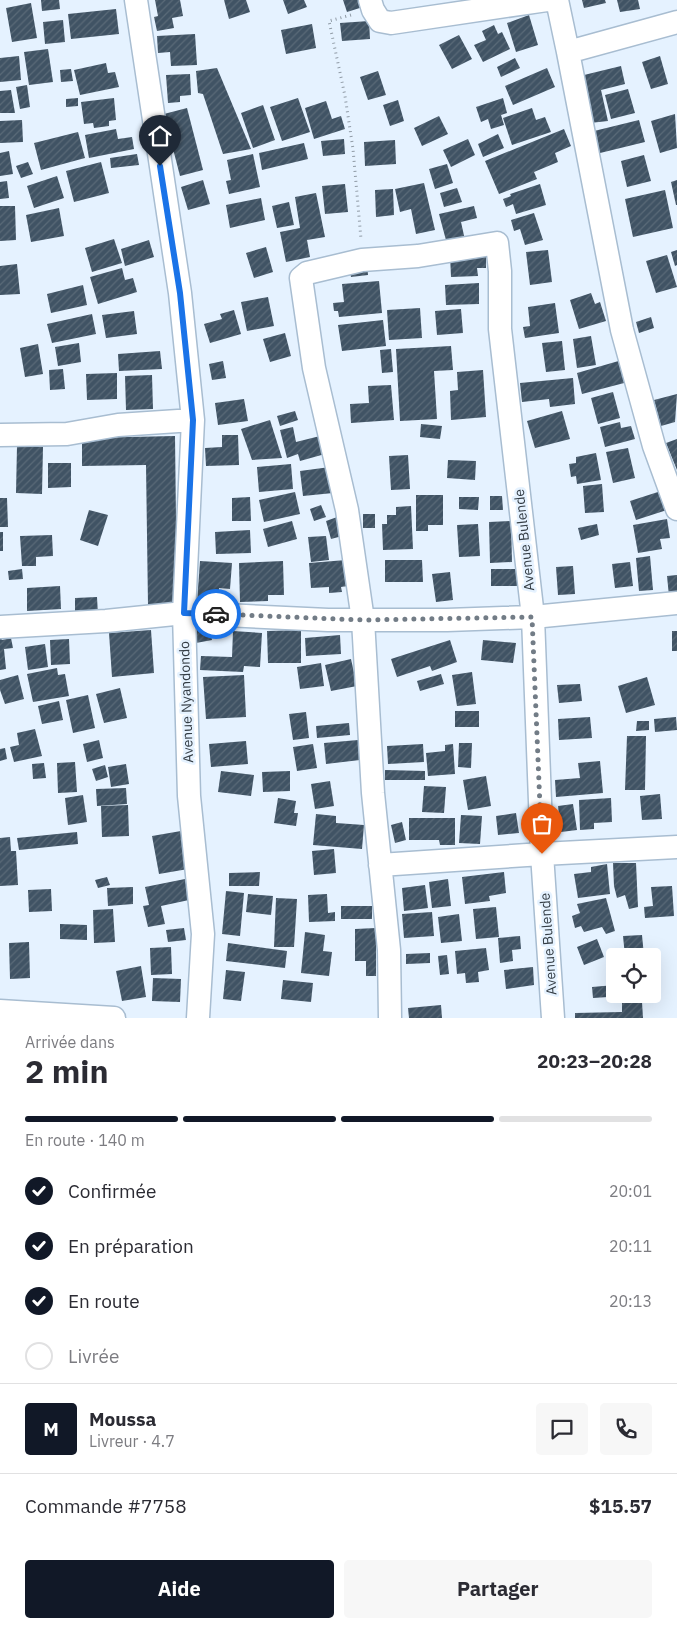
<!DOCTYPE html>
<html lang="fr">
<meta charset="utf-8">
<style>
:root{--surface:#fff;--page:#f7f7f7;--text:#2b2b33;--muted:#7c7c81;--line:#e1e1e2;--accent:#111827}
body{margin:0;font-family:"IBM Plex Sans",sans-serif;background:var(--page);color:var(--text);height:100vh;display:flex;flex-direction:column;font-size:19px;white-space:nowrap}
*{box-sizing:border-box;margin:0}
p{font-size:16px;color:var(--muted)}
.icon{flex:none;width:28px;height:28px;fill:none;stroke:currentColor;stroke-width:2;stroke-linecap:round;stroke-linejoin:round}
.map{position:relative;height:1018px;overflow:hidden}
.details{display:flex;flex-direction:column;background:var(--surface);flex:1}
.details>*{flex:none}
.buttons{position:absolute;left:606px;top:948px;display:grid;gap:10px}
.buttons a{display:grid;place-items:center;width:55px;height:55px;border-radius:5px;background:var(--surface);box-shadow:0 5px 20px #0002;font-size:25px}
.pin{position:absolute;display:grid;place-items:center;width:42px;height:42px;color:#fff;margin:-51px -21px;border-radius:50% 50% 50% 0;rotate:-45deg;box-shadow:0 0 5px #0007}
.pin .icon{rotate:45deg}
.courier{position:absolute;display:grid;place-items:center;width:50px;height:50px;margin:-25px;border:4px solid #1a73e8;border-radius:50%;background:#fff;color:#222;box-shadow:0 1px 6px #0007}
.head em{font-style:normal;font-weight:700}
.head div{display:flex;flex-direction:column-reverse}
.head{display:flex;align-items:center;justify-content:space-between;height:85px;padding:0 25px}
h1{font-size:32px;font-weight:700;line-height:38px}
.bar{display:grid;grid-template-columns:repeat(4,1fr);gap:8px 5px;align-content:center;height:60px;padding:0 25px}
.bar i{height:6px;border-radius:4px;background:var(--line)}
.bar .current{background:var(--accent)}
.bar p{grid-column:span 4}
.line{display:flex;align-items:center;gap:12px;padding:0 25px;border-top:1px solid var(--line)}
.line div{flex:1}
.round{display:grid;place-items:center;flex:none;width:52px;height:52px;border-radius:5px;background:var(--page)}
ol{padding:0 25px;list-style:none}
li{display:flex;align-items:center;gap:15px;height:55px}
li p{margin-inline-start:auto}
li .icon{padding:5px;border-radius:50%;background:var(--accent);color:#fff;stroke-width:4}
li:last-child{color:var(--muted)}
li i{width:28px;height:28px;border:2px solid var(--line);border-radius:50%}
.button{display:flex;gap:10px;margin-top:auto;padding:10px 25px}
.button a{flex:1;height:58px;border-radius:5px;background:var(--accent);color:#fff;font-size:20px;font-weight:700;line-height:58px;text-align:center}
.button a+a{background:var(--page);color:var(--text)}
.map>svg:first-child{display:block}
.building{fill:url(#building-hatch)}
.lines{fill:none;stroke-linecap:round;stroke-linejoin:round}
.minor-casing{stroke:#a8bdd1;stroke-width:25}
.path{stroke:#909ba6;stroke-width:3;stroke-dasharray:1 4;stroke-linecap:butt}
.minor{stroke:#fff;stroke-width:22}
.done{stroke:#727c86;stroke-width:5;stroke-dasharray:0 9}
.route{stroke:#1a73e8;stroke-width:6}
.labels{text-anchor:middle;stroke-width:5;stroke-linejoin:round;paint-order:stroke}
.street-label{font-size:14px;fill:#343d45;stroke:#e5f2ff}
</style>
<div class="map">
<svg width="677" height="1018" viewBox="0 0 677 1018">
<defs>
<pattern id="building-hatch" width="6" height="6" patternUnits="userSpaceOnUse" patternTransform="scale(1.25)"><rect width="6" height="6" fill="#405364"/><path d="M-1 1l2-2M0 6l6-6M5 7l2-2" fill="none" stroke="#5a6a78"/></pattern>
</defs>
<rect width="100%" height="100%" fill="#e5f2ff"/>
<path class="building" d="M41 0H59L60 9 42 11Z
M155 0H180L183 16 172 18 174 28 157 31 154 17 158 16Z
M224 0H246L250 12 229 19Z
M283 0H304L307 7 288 14Z
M343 0H361L363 7 347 12Z
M582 0H605L606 3 584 8Z
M617 0H638L640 9 620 12Z
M31 3 37 38 12 42 6 8Z
M116 9 119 34 71 39 68 14Z
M529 15 538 45 516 52 507 23Z
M63 20 65 42 45 44 43 22Z
M369 21 370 39 342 41 340 23Z
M312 24 316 48 286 54 281 30Z
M494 25 498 34 502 32 510 49 483 62 474 45 486 40 482 31Z
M195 34 197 65 171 66 170 52 158 53 157 36Z
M459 35 472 59 452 69 439 45Z
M48 49 53 82 29 85 24 52Z
M19 56 21 80 0 82V58Z
M660 56 668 84 651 89 642 62Z
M515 58 520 68 501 77 497 67Z
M106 63 108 73 115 72 119 87 80 95 74 70Z
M621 66 625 84 601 90 608 121 590 123 584 75Z
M217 68 251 149 223 154 203 94 198 93 196 71Z
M547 68 555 87 513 105 505 86Z
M71 69 73 81 61 82 60 70Z
M378 71 386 95 368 100 360 77Z
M190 74 191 95 180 96V102L168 103 166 75Z
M27 85 30 107 20 109 16 87Z
M628 89 635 113 611 119 605 95Z
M11 90 15 113H0V91Z
M78 98V106L66 107V99Z
M114 98 116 120 109 121V126L94 128 93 123 84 124 81 102Z
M298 98 310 132 282 141 270 107Z
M503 98 507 113 501 115 504 125 491 129 488 119 481 122 476 107Z
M398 100 404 121 390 126 383 105Z
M326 101 332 119 341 116 345 129 314 139 305 108Z
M263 105 275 140 253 148 241 113Z
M187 108 203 170 180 176 164 114Z
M532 108 536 120 545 117 551 132 512 145 503 118Z
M675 114 677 148 660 153 651 121Z
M439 116 448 134 422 146 414 128Z
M22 120 23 142 0 143V121Z
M639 120 645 142 596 154 590 132Z
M116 129 118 139 132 137 134 149 89 158 85 135Z
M564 129 571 146 555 153 558 162 534 172 537 179 499 194 485 161Z
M78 132 85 158 41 170 34 143Z
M498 134 504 148 483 157 478 144Z
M344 139 345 154 323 156 321 141Z
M468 139 475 155 451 167 443 150Z
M395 140 396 164 365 166 364 142Z
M304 143 308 159 262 170 259 153Z
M9 151 13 174 0 176V153Z
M137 154 139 165 111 168 110 158Z
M253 154 260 187 229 194 226 181 231 180 227 160Z
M644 155 651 181 627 187 621 161Z
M28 162 33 174 21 178 16 166Z
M101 162 109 193 74 202 66 171Z
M447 164 453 183 435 189 429 169Z
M57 176 64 198 34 208 27 186Z
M203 180 210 204 188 210 181 187Z
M677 180V205H676L671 182Z
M7 181 9 198 0 199V182Z
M424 183 435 230 416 234 411 209 400 212 395 189Z
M345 184 348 212 325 214 322 186Z
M540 184 546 205 516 214 513 204 506 207 503 199 511 196 510 194Z
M457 188 462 202 444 207 440 193Z
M393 189 394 215 376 217 375 190Z
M665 190 673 228 633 237 625 199Z
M316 193 325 237 307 240 310 257 286 262 280 232 300 228 295 197Z
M261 198 265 220 230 228 226 205Z
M289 202 294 225 277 228 272 206Z
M0 206H15L16 240 0 241Z
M474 206 477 218 461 222 465 240 447 244 439 214Z
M59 208 64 236 31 242 26 215Z
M534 213 543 240 525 245 520 229 514 231 511 220Z
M114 239 122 263 92 272 85 248Z
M149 240 154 257 125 266 121 249Z
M266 247 273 272 254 278 246 253Z
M548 250 552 282 530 285 526 252Z
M677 250V265L675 266 671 252Z
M486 254V268H477L478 276 451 277 450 255Z
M667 255 677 287 656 293 646 261Z
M17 264 20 294 0 295V266Z
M367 264 368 275 351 277 349 267Z
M122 268 125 280 133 278 137 292 98 304 90 277Z
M379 281 382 313 339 317 338 311H334L333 303 344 302 342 284Z
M479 283V304L446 305 445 285Z
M83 285 87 305 51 313 47 294Z
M591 293 595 304 600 302 606 321 579 329 570 300Z
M268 297 274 326 247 331 241 302Z
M555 303 559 333 525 338 523 327 530 326 528 307Z
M420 308 422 338 389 340 387 310Z
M461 309 463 333 437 335 435 311Z
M234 310 241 334 210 343 204 324 222 319 220 314Z
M134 311 137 334 106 338 102 315Z
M92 314 96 334 52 343 47 324Z
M651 317 654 328 639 333 636 322Z
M383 320 386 346 342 351 338 325Z
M285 333 291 356 270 362 263 339Z
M591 336 596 365 577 368 573 339Z
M562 341 565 370 546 372 542 343Z
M79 343 81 362 58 366 55 347Z
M38 344 43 374 25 377 20 348Z
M451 346 453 370 434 371 437 419 400 421 396 349Z
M391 349 393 372 382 373 380 350Z
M160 351 162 369 119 371 118 354Z
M622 360 628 382 582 394 577 373Z
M223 361 226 378 212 380 209 364Z
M63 369 65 389 50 390 49 370Z
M483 370 486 417 451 420 450 391 458 390 457 372Z
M117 373V399L87 400 86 374Z
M152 375 153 409 126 410 125 376Z
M573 378 575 404 550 407 549 399 522 402 520 383Z
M391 385 394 420 351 423 350 404 369 403 368 386Z
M613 392 620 418 598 424 591 398Z
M677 394 675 422 661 426 654 400Z
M244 399 248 421 218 425 215 403Z
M295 411 298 420 280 426 277 416Z
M562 411 570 439 535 448 527 421Z
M270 420 282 458 252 460 241 429Z
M620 422 621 428 631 426 635 439 605 447 600 427Z
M421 424 442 426 440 439 420 437Z
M293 427 296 442 320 436 325 454 300 461 298 454 287 458 280 430Z
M222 435H238L239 465 206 466 205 448 222 447Z
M175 436 177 604 148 605 146 465 82 466V438Z
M677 439V470L666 443Z
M17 446 43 447 42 494 16 493Z
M628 448 635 478 613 483 606 452Z
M596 453 601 480 577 484 576 476 571 477 569 464 576 463V457Z
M408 455 410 489 391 490 389 456Z
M448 460 476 461 475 480 447 478Z
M48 463H71V487L48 488Z
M291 464 293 489 259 492 257 467Z
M330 467 333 493 303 496 300 471Z
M602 484 604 512 585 513 583 486Z
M661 491 667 510 636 520 630 501Z
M295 492 300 514 264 522 259 500Z
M416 495H443V525H428V531H416Z
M490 496H502L503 510H490Z
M250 497 251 521H232V498Z
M459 497H479L478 510 459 509Z
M0 498H7L8 527H0Z
M321 505 326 517 314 521 310 509Z
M411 506 413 549 383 550 382 524H387V515H396V507Z
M89 510 108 515 98 546 80 540Z
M363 514H375V528H363Z
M340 516 346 535 331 539 326 521Z
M667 519 670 538 660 539 662 549 638 553 633 525Z
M292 521 297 539 268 547 263 529Z
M511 521 512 562 490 563 489 522Z
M478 524 480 556 459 557 457 525Z
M597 524 599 535 581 540 578 528Z
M250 530 251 553 216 554 215 532Z
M0 532H3V551H0Z
M52 535 53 556 36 557V566H22L20 536Z
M326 536 329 560 311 562 308 537Z
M650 556 653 590 639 591 636 558Z
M346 560 348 586 341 587 342 592 329 593V587L311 588 309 563Z
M385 560H422L423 582H385Z
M200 561 232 563 230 589 219 588 218 603 197 602Z
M283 561 284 595H268V601L240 602 239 563Z
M630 562 633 586 615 588 612 564Z
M573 566 575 594 558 595 556 567Z
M22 569 23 579 9 580 8 571Z
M491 569H518V586H491Z
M450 572 453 600 436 602 432 574Z
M677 575V595L669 596 667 576Z
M60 586 61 609 27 611V588Z
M97 597 98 615H75V598Z
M209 627 212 640 196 643 194 630Z
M151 630 154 673 112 677 109 633Z
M301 630V663H268L267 631Z
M233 631 262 633 260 667 244 666 243 672 200 670 201 656 232 657Z
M672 631H677V651H672Z
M340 635 341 654 306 656 305 638Z
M0 637 2 640 11 638 13 648 4 649 6 669 0 670Z
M69 639 70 664 51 665 50 640Z
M450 640 457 662 432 671 430 666 397 677 391 659Z
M483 640 516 643 513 663 481 660Z
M45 644 48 667 28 670 25 647Z
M351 659 357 686 331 691 325 665Z
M321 663 324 686 300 689 297 667Z
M57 668 58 675 65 674 69 696 33 702 27 674Z
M472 672 476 704 457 706 452 675Z
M441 674 444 684 420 691 417 681Z
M18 675 24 699 5 704 0 690V680Z
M244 675 246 717 206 719 203 677Z
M647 677 655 705 626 713 618 686Z
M580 684 582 701 559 703 557 685Z
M120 688 127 718 104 723 96 694Z
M88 695 95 728 73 733 66 700Z
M59 701 63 720 42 724 38 706Z
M455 711H479V727H455Z
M306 712 309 738 293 740 289 714Z
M590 717 592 738 559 740 558 719Z
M676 717 677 730 655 732 654 719Z
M637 721H649V730L636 731Z
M349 723 350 735 317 738 316 726Z
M35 729 42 756 14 762 10 747 19 745 17 733Z
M627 736H646L645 790H625Z
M99 740 103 758 87 762 83 744Z
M358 740 360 760 326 764 324 743Z
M246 741 248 764 211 767 209 744Z
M459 743H472L471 768 458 767Z
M313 744 317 768 297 771 293 747Z
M423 744 424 762 388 764 387 746Z
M453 744 455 774 428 776 426 753 445 751V745Z
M5 748 7 759 0 761V749Z
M600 761 603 793 556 797 555 780 580 778 578 763Z
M75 762 77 792 58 793 57 763Z
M44 763 46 778 33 779 32 764Z
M126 764 129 784 111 787 108 767Z
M105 765 108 777 96 781 92 769Z
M385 770 425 771V780H385Z
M221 771 254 775 251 796 218 792Z
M290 771V791L263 792 262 772Z
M486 776 491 806 468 810 463 780Z
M330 781 334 806 315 809 311 784Z
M424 786 446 787 444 813 422 812Z
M126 788 127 804 97 806 96 789Z
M660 794 662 819 642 820 640 796Z
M83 795 87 822 68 825 65 798Z
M278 798 296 801 294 813H298L296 826 274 823Z
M611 798 612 822 594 823V829L580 830 579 800Z
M573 804 577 830 553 833 552 824 560 823 558 806Z
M128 805 129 836 102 837 101 806Z
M516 813 519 833 498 835 496 816Z
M316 814 336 816V823L364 825 362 849 313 845Z
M461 815 482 816 480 844 459 843Z
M409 818H455V845H440L439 840H409Z
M402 822 406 840 395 843 391 825Z
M181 831 188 869 159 874 152 836Z
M77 832 78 844 19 850 17 838Z
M10 837 11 851H16L18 885 0 886V838Z
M334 849 336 873 314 875 312 851Z
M613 863H636L638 907 629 909 625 895 617 898 614 886Z
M607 864 610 894 578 898 574 874 591 872V867Z
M260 872 259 886H229V873Z
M504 872 506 893 489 896 490 901 465 904 462 877Z
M107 877 110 885 98 888 95 880Z
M185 879 189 900 161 906 165 924 148 927 143 906 149 905 145 887Z
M448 879 451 906 432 908 429 882Z
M425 885 428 908 404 911 402 888Z
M672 886 674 916 645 918 644 907 653 906 651 887Z
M133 887V904L108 906 107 888Z
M51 889 52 911 29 912 28 890Z
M226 891 244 893 240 936 222 934Z
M248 894 273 896 271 915 246 912Z
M327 894 328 913 335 912V921L309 922 308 895Z
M276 898 297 899 294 947H274Z
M606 898 615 931 606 934 602 927 584 932 581 926 575 928 572 916 580 913 577 904Z
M341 906H372V919H341Z
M496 907 499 937 476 939 473 909Z
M113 909 115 942 94 943 93 910Z
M432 912 434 936 404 938 402 914Z
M459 914 462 941 441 943 438 917Z
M60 924 87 925V940L60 939Z
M184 928 186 940 168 942 166 930Z
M376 928V976H366V961H355V929Z
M305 932 325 935 323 951 332 952 329 976 301 973Z
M642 935 644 956H625L623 936Z
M520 936 521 949 512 950 513 961 500 963 498 938Z
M597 939 604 957 584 965 577 947Z
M29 942 30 978 10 979 9 943Z
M228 943 287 951 285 968 226 961Z
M171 947 172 974 151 975 150 948Z
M486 948 489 970 478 972 479 982 466 983 465 973 457 974 455 951Z
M430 953V963L406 964V954Z
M447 955 449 974 440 975 438 956Z
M141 966 146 997 122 1001 116 971Z
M533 967 534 985 506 989 504 970Z
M226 970 245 972 241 1001 223 999Z
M153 978 181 979 180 1002 152 1001Z
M283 980 313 983 311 1002 281 999Z
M615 985V994L639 995 593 998 592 987Z
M642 1002 643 1018H575V1013L622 1012V1003Z
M441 1005 442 1018H409L408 1008Z"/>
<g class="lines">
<g class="minor-casing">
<path id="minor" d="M136 0 180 293 193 420 184 613 189 796 203 934 198 1018
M370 0 373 10 380 21 391 23 547 0
M557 0 568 52 677 22
M568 52 622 330 654 446 677 509
M0 435 67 434 118 425 193 420
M0 627 106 621 184 613 328 620H447L533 617 677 603
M380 865 542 854 677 847
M0 1011 114 1018
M390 1018 389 950 373 793 363 620 347 510 314 368 301 278 307 273 362 260 418 256 497 243 500 271V329L533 617 542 854 553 1018"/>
</g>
<path class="path" d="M351 15 329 21 345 96 353 149 361 239"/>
<use href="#minor" class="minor"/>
</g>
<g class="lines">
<path class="done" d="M216 614 363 620 532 617 542 854"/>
<path class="route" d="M160 166 180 293 193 420 184 613 216 614"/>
</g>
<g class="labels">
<g class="street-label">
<text transform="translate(524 540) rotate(-96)" y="5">Avenue Bulende</text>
<text transform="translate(186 702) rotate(-92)" y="5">Avenue Nyandondo</text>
<text transform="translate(548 944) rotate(-94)" y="5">Avenue Bulende</text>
</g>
</g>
</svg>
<div class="buttons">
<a><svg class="icon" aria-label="locate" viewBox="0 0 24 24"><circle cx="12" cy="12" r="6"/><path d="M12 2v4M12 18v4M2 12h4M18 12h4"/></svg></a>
</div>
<div class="pin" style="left:542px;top:854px;background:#ea580c"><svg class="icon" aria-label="bag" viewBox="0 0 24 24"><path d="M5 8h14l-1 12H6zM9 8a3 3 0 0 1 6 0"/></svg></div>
<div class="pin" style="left:160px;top:166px;background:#1f2937"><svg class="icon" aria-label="home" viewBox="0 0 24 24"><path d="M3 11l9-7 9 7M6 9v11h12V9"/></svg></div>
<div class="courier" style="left:216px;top:614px"><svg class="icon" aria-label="car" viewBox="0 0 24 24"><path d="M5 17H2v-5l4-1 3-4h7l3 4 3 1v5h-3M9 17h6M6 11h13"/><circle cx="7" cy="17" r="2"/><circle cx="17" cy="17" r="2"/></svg></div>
</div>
<section class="details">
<div class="head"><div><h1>2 min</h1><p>Arrivée dans</p></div><em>20:23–20:28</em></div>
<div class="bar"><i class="current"></i><i class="current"></i><i class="current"></i><i></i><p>En route · 140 m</p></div>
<ol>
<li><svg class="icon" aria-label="check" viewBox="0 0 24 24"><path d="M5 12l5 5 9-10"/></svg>Confirmée<p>20:01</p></li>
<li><svg class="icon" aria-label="check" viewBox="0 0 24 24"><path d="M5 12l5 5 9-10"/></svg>En préparation<p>20:11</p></li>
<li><svg class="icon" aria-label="check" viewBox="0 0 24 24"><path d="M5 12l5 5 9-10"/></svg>En route<p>20:13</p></li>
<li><i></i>Livrée</li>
</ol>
<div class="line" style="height:90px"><b class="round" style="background:var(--accent);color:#fff">M</b><div><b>Moussa</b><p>Livreur · 4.7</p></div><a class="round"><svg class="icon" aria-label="chat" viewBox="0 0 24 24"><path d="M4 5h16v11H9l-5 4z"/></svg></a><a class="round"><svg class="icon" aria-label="phone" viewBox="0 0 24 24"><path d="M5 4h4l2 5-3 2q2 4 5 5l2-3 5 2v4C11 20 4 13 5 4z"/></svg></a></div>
<div class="line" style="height:65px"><div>Commande #7758</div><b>$15.57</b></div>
<div class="button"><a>Aide</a><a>Partager</a></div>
</section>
